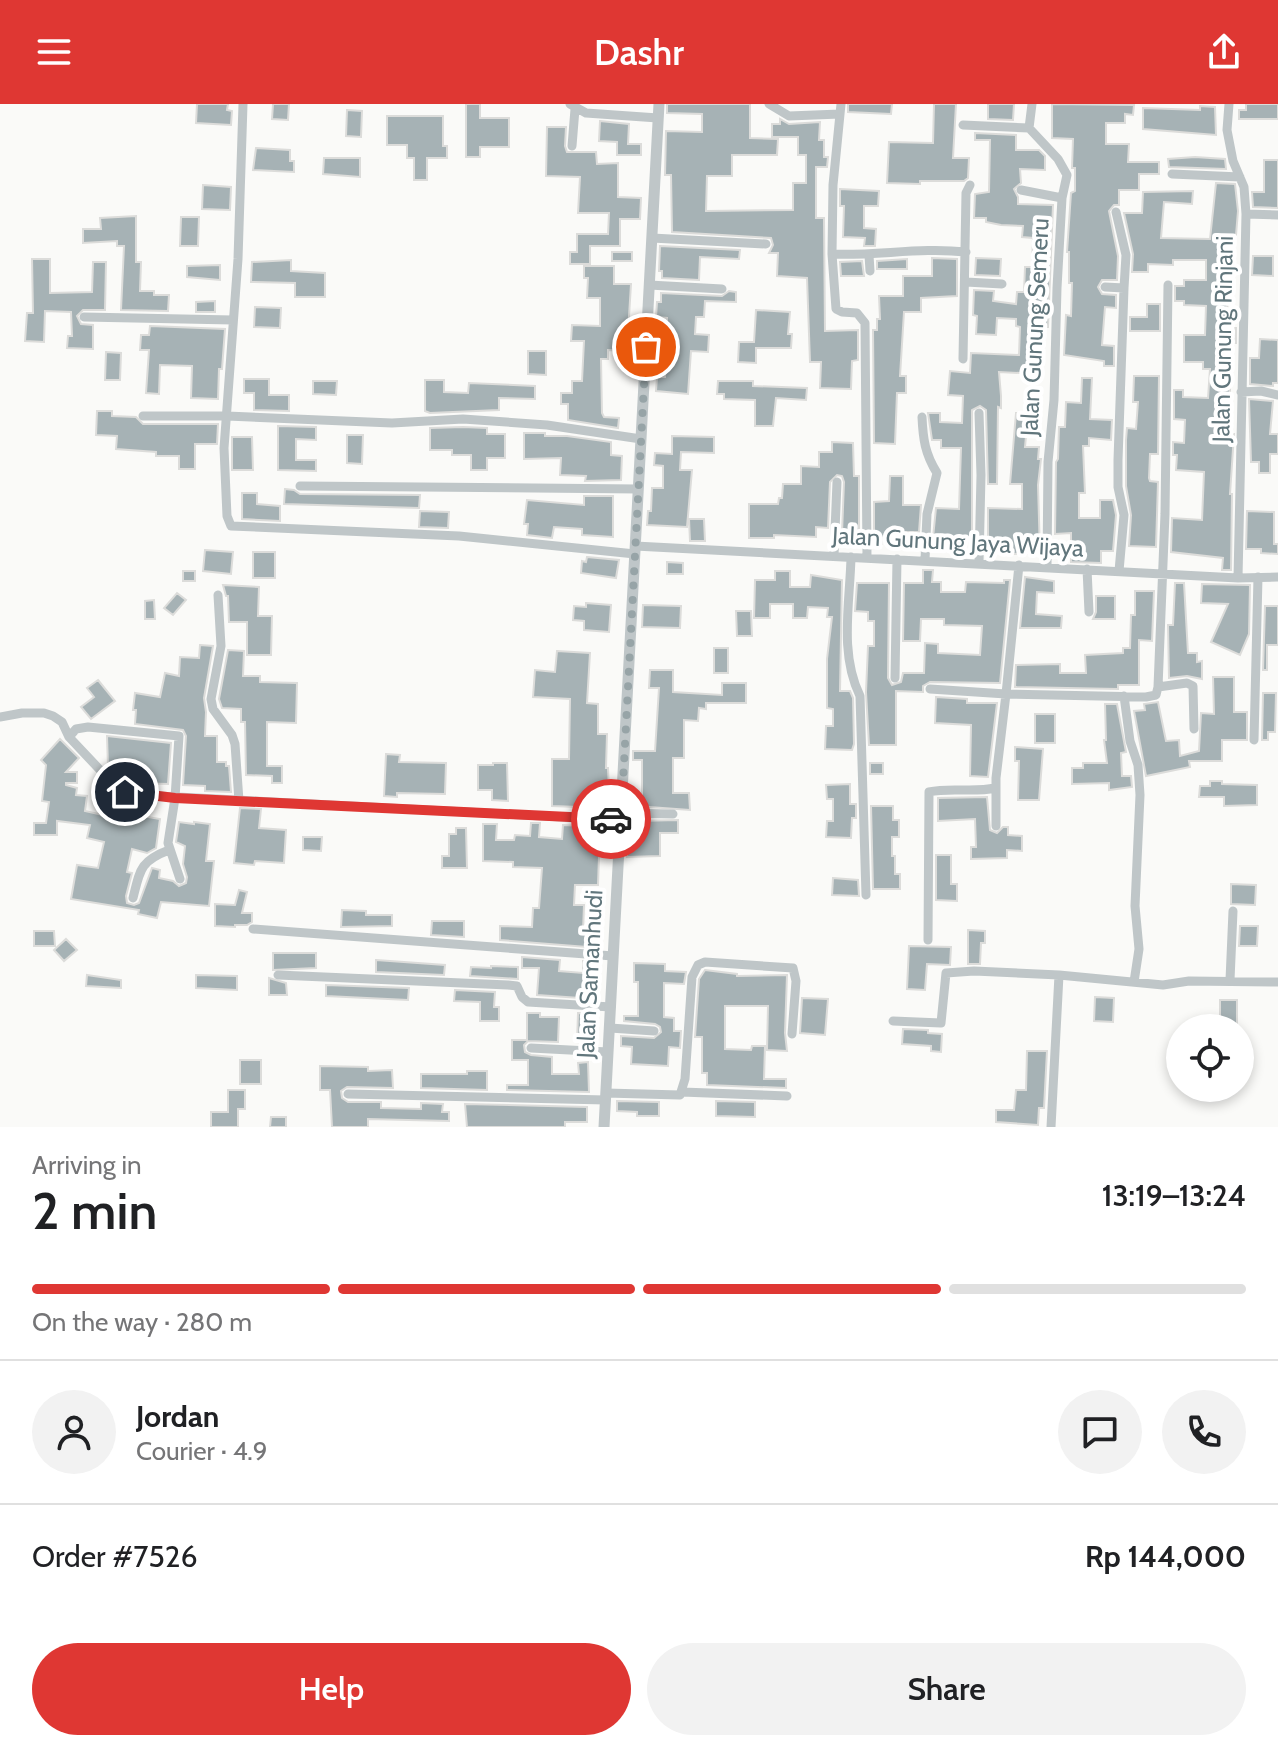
<!DOCTYPE html>
<meta charset="utf-8">
<style>
:root{--surface:#fff;--page:#f2f2f2;--text:#202124;--muted:#757577;--line:#e0e0e0;--accent:#df3733}
body{margin:0;font-family:Cabin,sans-serif;background:var(--page);color:var(--text);height:100vh;display:flex;flex-direction:column;font-size:30px;white-space:nowrap}
*{box-sizing:border-box;margin:0}
p{font-size:26px;color:var(--muted)}
.icon{flex:none;width:44px;height:44px;fill:none;stroke:currentColor;stroke-width:2;stroke-linecap:round;stroke-linejoin:round}
.map{position:relative;height:1023px;overflow:hidden}
.details{display:flex;flex-direction:column;background:var(--surface);flex:1}
.details>*{flex:none}
.controls{position:absolute;left:1166px;top:910px;display:grid;gap:16px}
.controls a{display:grid;place-items:center;width:88px;height:88px;border-radius:50%;background:var(--surface);box-shadow:0 4px 12px #0003;font-size:40px}
.pin{position:absolute;display:grid;place-items:center;width:68px;height:68px;color:#fff;margin:-34px;border:4px solid #fff;border-radius:50%;box-shadow:0 2px 8px #0007}
.courier{position:absolute;display:grid;place-items:center;width:80px;height:80px;margin:-40px;border:6px solid #df3733;border-radius:50%;background:#fff;color:#222;box-shadow:0 2px 10px #0007}
.headline em{font-style:normal;font-weight:600}
.headline div{display:flex;flex-direction:column-reverse}
.headline{display:flex;align-items:center;justify-content:space-between;height:136px;padding:0 32px}
h1{font-size:52px;font-weight:600;line-height:60px}
.bar{display:grid;grid-template-columns:repeat(4,1fr);gap:12px 8px;align-content:center;height:96px;padding:0 32px}
.bar i{height:10px;border-radius:6px;background:var(--line)}
.bar .current{background:var(--accent)}
.bar p{grid-column:span 4}
.line{display:flex;align-items:center;gap:20px;padding:0 32px;border-top:2px solid var(--line)}
.line div{flex:1}
.round{display:grid;place-items:center;flex:none;width:84px;height:84px;border-radius:42px;background:var(--page)}
.cta{display:flex;gap:16px;margin-top:auto;padding:16px 32px}
.cta a{flex:1;height:92px;border-radius:48px;background:var(--accent);color:#fff;font-size:32px;font-weight:600;line-height:92px;text-align:center}
.cta a+a{background:var(--page);color:var(--text)}
header{display:flex;justify-content:space-between;align-items:center;height:104px;padding:0 32px;background:var(--accent);color:#fff;font-size:36px;font-weight:600}
.map>svg:first-child{display:block}
.building{fill:#a6b2b5;stroke:#dcdcda;stroke-width:2}
.lines{fill:none;stroke-linecap:round;stroke-linejoin:round}
.minor{stroke:#bfc6c8;stroke-width:9}
.tertiary{stroke:#bfc6c8;stroke-width:11}
.done{stroke:#97a4a7;stroke-width:8;stroke-dasharray:0 14.4}
.route{stroke:#df3733;stroke-width:10}
.labels{text-anchor:middle;stroke-width:8;stroke-linejoin:round;paint-order:stroke}
.street-label{font-size:24px;fill:#61767c;stroke:#fff}
</style>
<header><svg class="icon" aria-label="menu" viewBox="0 0 24 24"><path d="M4 6h16M4 12h16M4 18h16"/></svg>Dashr<svg class="icon" aria-label="share" viewBox="0 0 24 24"><path d="M12 15V3M7 8l5-5 5 5M5 13v7h14v-7"/></svg></header>
<div class="map">
<svg width="1278" height="1023" viewBox="0 0 1278 1023">
<rect width="100%" height="100%" fill="#fafaf8"/>
<path class="building" d="M197 0H228L227 6 232 7 231 21 196 19Z
M273 0H289L288 16 272 15Z
M466 0H480V14H509V43H480V53H466Z
M667 0H750V34L778 35 777 51H732V72H707L706 107 793 106V79H806V51H798V33H772V20H780V15L789 20 820 18 819 36H824V53H828L827 63H816V114H824L825 227 858 226V256L852 257 851 285 820 284 821 258H810L807 174 777 172 778 149H769L773 141 771 134 672 128 671 71H665L666 27 702 28V10L667 9Z
M848 0H892L891 10 848 8Z
M934 0H956L953 54H969L968 74 964 77H920V80L887 79 889 38 933 39Z
M988 0H1014L1013 16 988 15Z
M1052 0 1134 1 1133 11 1125 10V19H1106V40H1129L1128 58H1159V70H1139V86H1119V101H1114L1109 107 1118 152 1117 176H1102L1098 183 1102 190 1116 191V204L1105 203 1102 241 1114 242V262H1104V257L1064 251 1066 211 1071 212 1072 179H1069V148H1067L1071 89 1075 87V64H1072L1073 35 1052 34Z
M1246 0H1278V15H1239V6H1246Z
M1200 2 1215 3 1216 31 1143 25V4L1200 6Z
M347 6 362 7 361 33 346 32Z
M387 12H443V42H447V54H427V76H414V54H407V41H387Z
M600 17 629 20 628 40H641V51H617V38L599 37Z
M547 23H566L565 42 567 48H596L597 60 618 59V93L641 94 640 115H620V142H590V160H570V148H577V130H608L609 109H578L580 73 546 72Z
M975 29 1016 31V46H1039L1045 52V66L1020 65 1021 79 1014 85 1018 93V100L1053 101 1048 223H1044L1042 270 999 268 1001 292V304L998 303 997 380H988L986 306 980 302 972 306V433L933 434 936 404 959 405 961 344H941V336H932L928 309H940V318L962 319 963 292 948 291 950 267 970 269 971 249 1019 251 1020 223 1016 222V215L997 214 996 231 976 230 977 212 973 211 974 186 994 187 993 197 1016 200 1017 188H1024L1025 163H1032L1033 134 1022 133 1023 122 1001 121 986 118V114H974L975 90 989 88 990 36H975Z
M256 44 290 46V57H294V68L253 66Z
M1195 53 1225 55 1226 65 1169 63 1168 55Z
M324 54H360V73L323 70Z
M1264 56H1278V104L1253 103 1252 88H1264Z
M1216 79 1235 80 1238 107 1236 131H1233V159L1228 164 1227 224H1236V239H1228V278H1230V312L1231 330H1234L1230 390H1232L1231 466H1222L1223 454 1171 448 1172 414 1202 416 1204 368 1176 366 1177 351H1173V338L1184 339 1185 316 1174 315V286H1183V293L1208 294 1210 265H1203V258H1184V231H1205L1206 202 1184 201V197H1175V182H1184V176H1206V156H1173V161L1148 160V168H1132L1133 150 1124 109H1142L1143 88 1193 87 1192 100 1164 98 1161 134 1210 135Z
M203 81 231 83 230 106 202 105Z
M840 85 879 87 878 102H864V124L876 125 875 142H864L865 134 843 133 844 102H840Z
M136 112V158H141L140 187H154V191H169L168 207 121 206 124 142H117V137L83 139V125H101L100 114Z
M181 113H199L198 142H180Z
M660 142 740 146 739 155 700 153 699 176 662 174V167H659Z
M612 148H632V157H612Z
M1253 152H1273V172L1252 171Z
M932 154 957 155V192L921 194V208H904L900 272H906V289H897L895 340 874 339 873 226H877V215H880L879 192H903V172H932Z
M976 154 1001 155 1000 172 975 171Z
M32 155H50V189L92 188 93 158H106L105 206H83L77 212 81 220 93 221V245L67 244 68 232H72L71 208 45 207 44 238 25 237 27 209H33Z
M907 155V165H877V157Z
M291 156V167L325 169V193H295V179L251 178 252 158Z
M862 157 864 172H841L840 158Z
M220 161V176L187 173V162Z
M584 162H614V180H631L628 229H632L631 247 608 246V255H601L602 309 604 313 619 314 618 324 568 316V300H561V289H572V277H582L584 237H571L572 221 600 222V194H587L588 174H584Z
M729 187 736 188V198L705 197 704 213H696L695 230 709 231 708 248 691 247 688 290 656 287 657 273H665L667 243V214L656 213 657 198H661V189L722 192Z
M215 197V208H196V198Z
M1147 200H1160V227H1130V213H1147Z
M255 203 281 204 280 224 254 223Z
M756 206 790 208 788 230H792L791 244H756V259L738 258 739 238H754Z
M150 222 225 225 222 265H219L218 295 191 294 192 262 160 261 159 290 146 289 149 246H140L141 231H149Z
M1260 235 1278 236V279H1273V282L1250 280V254H1259Z
M528 247H546V271L528 270Z
M106 248 121 249 120 276H105Z
M1134 272H1159L1158 350H1150L1149 374 1150 377 1158 378 1156 443 1129 442 1131 411 1126 382V336L1127 324 1136 325 1138 298H1133Z
M1082 274H1092L1090 315 1112 316 1111 336 1089 334V342H1083L1085 389H1079V414H1100V396H1113L1116 411 1113 447H1101V459L1071 458V429L1055 430 1056 358 1058 355 1059 323H1065L1066 298 1081 299Z
M244 275H269V291H289V307L254 306V289H244Z
M425 276H444V288L468 289 469 279 535 282V295L499 294V306L430 309 425 307Z
M313 277H337L336 291 313 290Z
M718 277H753V282L807 284 806 296 776 294 773 322H755V296L724 295V290H717Z
M1249 295 1273 297 1270 330H1278V350H1270V369H1259V358H1251Z
M97 307H112V312L136 313 143 320H218L217 340H195V365H179V352H156V348L116 345 117 332 96 331Z
M1016 309 1028 310 1025 343H1039L1038 355H1041L1038 381 1040 449 1010 450V442H988V404L1022 405V380H1010Z
M278 322 316 323V336L296 335V356H316V367L278 366Z
M463 323 487 324V330H505V354H487V366H471V351H452V346H430V324Z
M524 329H545V332H567L611 338V351L622 352 621 376 585 377 586 372 560 371 561 354 524 355Z
M347 331H363L362 360 347 359Z
M672 332 714 333V349L681 348 680 366H692L687 423 647 421 648 407H651L652 384H663V362L654 361 655 349 672 350Z
M232 333H252L253 366H232Z
M832 338 853 339 854 372H859V430L842 429 844 378 842 372 837 371 830 378 828 424 816 423V433L774 431V434H749V400H778L779 394H782L783 380H801V362L819 363V348H832Z
M890 372H903V401H921L919 428H901V435L882 434V440H874V398L889 397Z
M285 385 294 386 300 390 420 391 419 404 284 400Z
M242 389H257V400L280 402V417L242 415Z
M584 392H613V433L582 431V425L554 423 552 434 527 431 528 420H524L527 396 584 401Z
M420 407 449 408 448 424 419 423Z
M1247 407 1274 408V440H1278V450L1261 449V445H1246Z
M689 415H704L705 437H690Z
M205 446 233 448 231 470 203 467Z
M253 448H275V474H253Z
M587 453 619 456 616 474 581 469 582 457 586 458Z
M667 458 683 459V470H667Z
M923 466H933L932 478H941V488H965L966 478 1004 479V476H1010L1000 579 930 578 923 582V588L896 587V641H869L866 588 868 542H874V517H868V508L855 507 857 479H889L888 574 892 581 901 578 903 569H924L925 539 938 540V549L980 551 982 522 944 521V515H921L920 537H903L904 479H923Z
M183 467H195V477H183Z
M775 467H790V483H810L811 471 842 476 840 587H850L853 594 854 640 852 646 825 645 826 622H833V605L827 604V555L832 513H827L828 504 808 503 807 514H793V500H770V514H754L755 476H775Z
M1025 473 1054 477V489L1037 488 1036 510 1062 512 1061 524H1020Z
M1175 479H1184L1188 549H1197V558L1202 557V575L1187 572 1169 574 1168 521H1173Z
M1202 480 1250 481 1249 530 1240 551 1211 538 1228 500 1201 499Z
M223 481 259 483 258 512H272L271 551H247V518H229L228 492H226Z
M1135 487H1154L1152 537 1139 536V581H1118V585L1015 583 1016 561 1060 560V569H1086L1085 551 1123 549V544H1130L1131 511H1135Z
M177 489 186 496 173 511 164 504Z
M1096 492H1115V515H1093L1096 508Z
M154 496 155 515H145V497Z
M586 499 611 501 609 528 584 526V517L573 516 574 502 586 503Z
M643 501 681 502 680 524 642 523Z
M1265 502H1278V541H1267V566H1263Z
M736 507H751L752 532H737Z
M200 541 213 542 204 594 206 608 205 632H217V658H226V662H229L231 688 205 687V682L183 681 186 632 183 626 135 620 136 606H133L135 589 160 593 165 569 179 572 180 553 199 554Z
M714 544H728V569H714Z
M228 546 244 547 243 572H260V578L297 579 296 619 267 618V662H282V679H272V672L246 671 245 618H241V605L222 604 219 595Z
M557 547 590 549 587 599 598 600V630H607L606 664H608L609 685H612L611 707 578 706V703L552 702V655H569L570 595 533 593 535 566 555 568Z
M650 566H673V588L722 591V579H746V599H706V605L699 604 698 617 684 616V654H673V689H689L690 706 635 702V690H642V656H633V647H655L659 584H649Z
M1213 573H1234V608H1247V636H1222V657H1189L1190 663 1146 672 1134 607 1145 606 1144 600 1158 598 1166 637 1179 636 1180 652 1199 647 1201 609 1214 610Z
M98 576 115 597 91 615 81 603 94 593 87 584Z
M1263 589H1276L1275 628H1268V636H1262Z
M936 593 967 595V599H997L988 673 970 672 971 621 935 619Z
M1105 600H1117L1126 648 1121 649 1122 672H1131L1132 683 1109 686V679L1072 680V664H1083V659H1107L1104 636H1106Z
M1035 610H1055V639H1035Z
M107 632 171 639 168 680 133 679V664L108 663Z
M60 635 79 654 66 668H77V679H66V681L77 684 76 691 87 692 85 707 103 711 108 692 145 702 142 712 160 715 156 744 147 749 132 745 127 768 132 769 126 792 127 799 134 801 139 799 152 764 160 766 159 774 173 777 179 782 186 779 187 773 183 760 185 742 176 738 179 718 194 720V718L210 720 206 757H214L209 802 161 798 157 814 138 810 139 806 71 795 77 761 98 764 104 738 87 734 90 721 57 717V731H34V719H46L49 698 42 697 46 661 41 656Z
M1015 643 1043 645 1039 696H1018L1019 657H1015Z
M386 650 400 651 399 658 446 659 445 690 397 689V693L384 692Z
M493 659H507L508 697 492 696V686H478V661H493Z
M870 659H883V670H870Z
M1210 677H1222V680L1257 681V701L1224 702V693H1199L1200 682H1210Z
M850 680V700H856V714H852L851 734 826 733 827 717H833V695H827L826 681Z
M987 693 990 726 997 729 1003 723H1008V731L1022 732V747L1007 746V754L971 755V743H976L975 715 938 717V694Z
M871 702H893V716H899V733H892V752H895V770H900V785H873Z
M240 704 261 705 259 724 286 726 284 759 255 757 254 761 234 759Z
M678 716V729H660V752L627 753 629 720H635V717Z
M531 719H540L539 733 562 735 563 721 605 723 604 752H599L598 781H575L574 801H584L583 827 601 828 600 844 500 836V822L532 823 533 804H539L542 764 513 763V758L483 757V720H497L496 736H514L515 731 530 732Z
M456 724H466L467 764H442V752H449V730H456Z
M303 733H322L321 747 303 746Z
M936 751H951V780H957V797L936 796Z
M833 774 858 776 859 792 832 791Z
M1231 780 1256 781 1255 801 1231 800Z
M239 786 247 788 242 809H252V818L247 821H235V823L215 822V800L235 801Z
M342 806 366 807V811H392V822L341 823Z
M432 817H464V833L431 831Z
M1240 822H1258L1257 842H1239Z
M968 826 985 827V839H981L980 860H968Z
M34 827H54L55 842H34Z
M66 835 77 846 64 857 54 846Z
M909 842 951 843 950 861 927 860 925 886 907 885Z
M273 849H316V864L273 866Z
M522 853 560 856 559 867 583 869V857L596 858 595 895 537 891 539 864H522Z
M376 856 445 861 444 871 376 868Z
M634 859 665 860V867L686 868 684 880 664 879V913L674 914V927H681L680 944 669 943 668 962 631 960 632 943 621 942V932L654 934 661 928 660 923 655 920 624 917V912H638V878H634Z
M491 862 518 863V875L470 872 471 863 491 864Z
M705 866 737 870V872L787 871 785 929 787 947 767 946 768 902H725V945L751 946 752 942H765L764 975H786V984L707 981V969H702V933H695L699 875Z
M87 871 121 876V884L86 882Z
M196 871 237 872V886L196 884Z
M269 874 286 879 287 891H269Z
M326 881 409 884 408 896 326 892Z
M455 886 495 888 494 903H499V917H480V898L454 897Z
M1095 893 1114 894 1113 918 1094 917Z
M802 894 828 895 825 931 800 929Z
M1220 896H1237V921H1220Z
M527 909H540V913H559L558 938 528 937 524 941 525 948 531 951 552 953V970H579L578 959 588 958 589 988 507 986V981H528V956H512V936H527Z
M578 909 596 910 594 939 577 938Z
M903 925 928 926V929L942 930 941 948 931 947V942L902 940Z
M1027 947H1047L1044 1004H1039L1038 1021 996 1018V1006H1014L1016 986H1026Z
M240 956H261V980H240Z
M320 962 368 963V967L392 966 393 984 347 983 341 987 342 994 348 998H381V1004L421 1005V999L443 1000 442 1008H449V1017L368 1015V1023H332L330 986H320Z
M467 967H487V986L421 984V970H467Z
M228 986H245V1005H238V1023H211V1008H228Z
M617 997 659 998V1012H637V1008L617 1007Z
M716 997 755 998V1013L716 1012Z
M465 1000 587 1003V1018H565V1023H467Z
M271 1013H286V1023H270Z"/>
<g class="lines">
<path class="minor" d="M243 0 238 155 224 344 227 412 231 422 459 432 635 450
M570 0 586 9 658 14
M769 0 789 12 840 10
M841 0 833 81 832 150 836 205 842 208 857 209 865 219 867 453
M1032 0 1029 24 1058 55 1067 71 1062 94 1057 184 1054 296 1048 358 1047 462
M1229 0 1227 26 1233 57 1244 83 1246 110 1238 474
M963 21 1029 24
M572 42 575 5
M1172 70 1240 73
M1021 86 1062 94
M1116 108 1126 151 1124 184 1118 356V383L1124 411 1119 467
M1246 110 1278 111
M652 134 766 140
M832 150C877 152 920 143 966 148
M869 151 870 167
M966 178 1002 180
M649 181 722 185
M1105 183 1124 184
M84 213 233 216
M963 255 966 89 970 81
M1241 288 1261 287 1278 291
M979 309 981 371 979 459
M143 312H227L392 319 463 315 547 321 641 335
M922 313C923 335 925 350 937 369L927 410 925 456
M300 382 638 385
M635 442 1238 474 1278 473
M834 451 837 378
M851 453C850 499 839 549 860 592L866 791
M1019 461 1006 590 1146 593 1156 591 1158 583 1165 410 1168 181
M1087 465 1089 508
M218 491 221 542 211 595 213 605 232 631 235 640 239 697
M895 574 897 455
M1158 583 1187 579 1193 582 1194 625
M930 585 1006 590 996 674V722
M1124 592 1130 637 1138 661 1140 691 1135 802 1139 845 1134 878
M0 613 22 609H44L53 612 62 618 69 633 118 685 138 691 621 716
M69 633 76 625 88 623 179 632 175 694 168 739 180 775
M1254 636 1258 473
M621 709 673 710
M133 794C140 766 140 757 169 746
M253 825 613 852
M928 836 929 688C951 683 973 689 995 684
M278 871 508 881 517 882 522 893 528 898 611 903
M1230 876 1233 807
M893 917 941 919 946 869 974 867 1059 871 1163 881 1189 877 1278 878
M610 924 654 927
M531 944 608 948
M682 988 787 992
M606 989 680 991 685 975 692 873 698 861 705 858 793 864 796 877 792 930
M348 990 606 996
M1051 1023 1059 871"/>
<path class="tertiary" d="M604 1023 659 0"/>
</g>
<g class="lines">
<path class="done" d="M611 715 621 716 646 243"/>
<path class="route" d="M125 688 175 694 611 715"/>
</g>
<g class="labels">
<g class="street-label">
<text transform="translate(1035 223) rotate(-87)" y="8">Jalan Gunung Semeru</text>
<text transform="translate(1223 235) rotate(-89)" y="8">Jalan Gunung Rinjani</text>
<text transform="translate(958 438) rotate(3)" y="8">Jalan Gunung Jaya Wijaya</text>
<text transform="translate(590 870) rotate(-87)" y="8">Jalan Samanhudi</text>
</g>
</g>
</svg>
<div class="controls">
<a><svg class="icon" aria-label="locate" viewBox="0 0 24 24"><circle cx="12" cy="12" r="6"/><path d="M12 2v4M12 18v4M2 12h4M18 12h4"/></svg></a>
</div>
<div class="pin" style="left:646px;top:243px;background:#ea580c"><svg class="icon" aria-label="bag" viewBox="0 0 24 24"><path d="M5 8h14l-1 12H6zM9 8a3 3 0 0 1 6 0"/></svg></div>
<div class="pin" style="left:125px;top:688px;background:#1f2937"><svg class="icon" aria-label="home" viewBox="0 0 24 24"><path d="M3 11l9-7 9 7M6 9v11h12V9"/></svg></div>
<div class="courier" style="left:611px;top:715px"><svg class="icon" aria-label="car" viewBox="0 0 24 24"><path d="M5 17H2v-5l4-1 3-4h7l3 4 3 1v5h-3M9 17h6M6 11h13"/><circle cx="7" cy="17" r="2"/><circle cx="17" cy="17" r="2"/></svg></div>
</div>
<section class="details">
<div class="headline"><div><h1>2 min</h1><p>Arriving in</p></div><em>13:19–13:24</em></div>
<div class="bar"><i class="current"></i><i class="current"></i><i class="current"></i><i></i><p>On the way · 280 m</p></div>
<div class="line" style="height:144px"><a class="round"><svg class="icon" aria-label="person" viewBox="0 0 24 24"><circle cx="12" cy="8" r="4"/><path d="M4 21q1-7 8-7t8 7"/></svg></a><div><b>Jordan</b><p>Courier · 4.9</p></div><a class="round"><svg class="icon" aria-label="chat" viewBox="0 0 24 24"><path d="M4 5h16v11H9l-5 4z"/></svg></a><a class="round"><svg class="icon" aria-label="phone" viewBox="0 0 24 24"><path d="M5 4h4l2 5-3 2q2 4 5 5l2-3 5 2v4C11 20 4 13 5 4z"/></svg></a></div>
<div class="line" style="height:104px"><div>Order #7526</div><b>Rp 144,000</b></div>
<div class="cta"><a>Help</a><a>Share</a></div>
</section>
